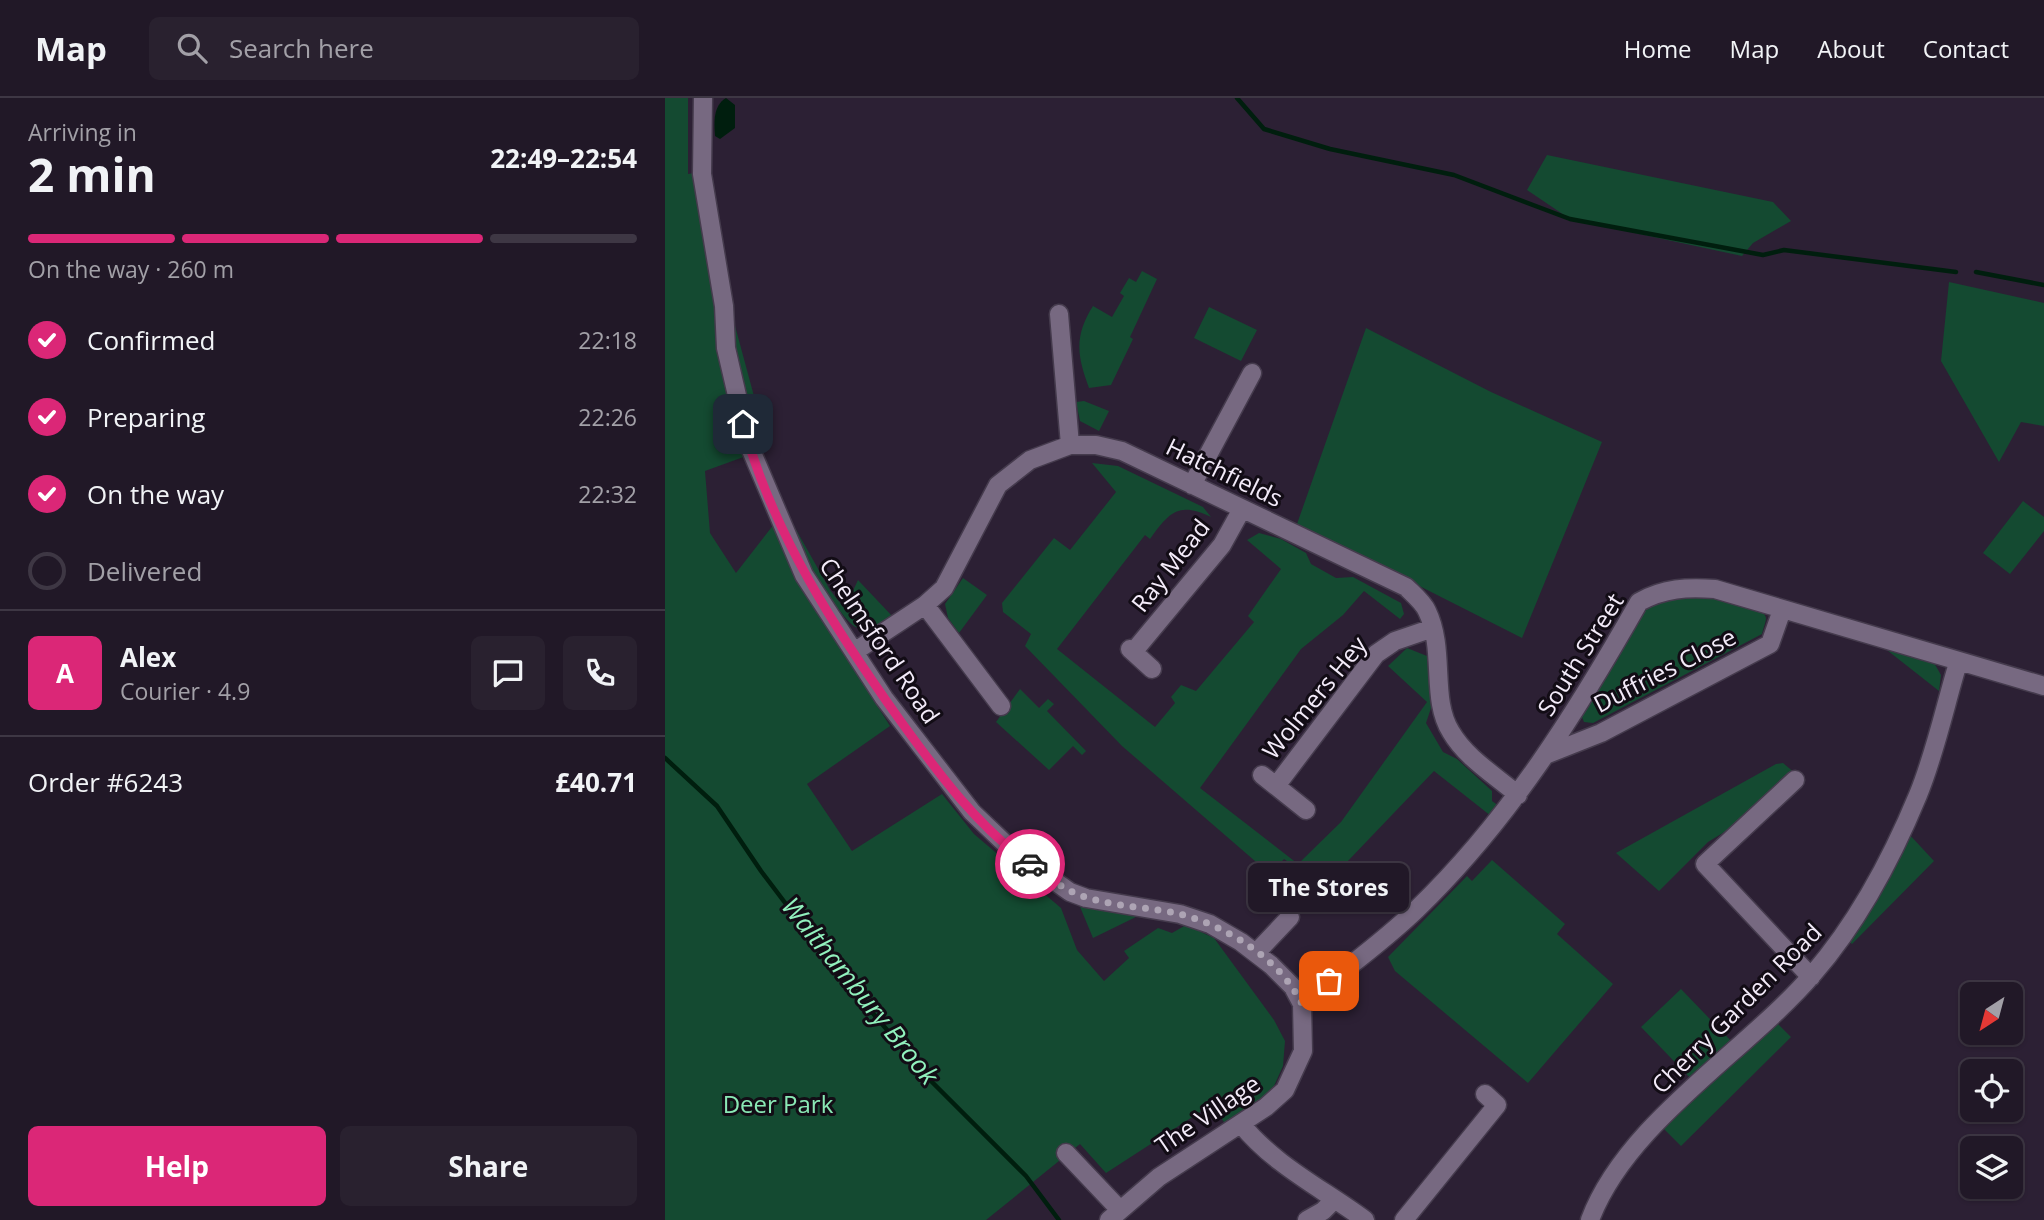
<!DOCTYPE html>
<meta charset="utf-8">
<style>
:root{--surface:#211827;--page:#29212f;--text:#f1f3f6;--muted:#a2a0a7;--line:#3e3744;--accent:#db2777}
body{margin:0;font-family:"Open Sans",sans-serif;background:var(--page);color:var(--text);height:100vh;display:flex;flex-direction:column;font-size:26px;white-space:nowrap}
*{box-sizing:border-box;margin:0}
p{font-size:23px;color:var(--muted)}
.icon{flex:none;width:38px;height:38px;fill:none;stroke:currentColor;stroke-width:2;stroke-linecap:round;stroke-linejoin:round}
.map{position:relative;flex:1;overflow:hidden}
.sheet{display:flex;flex-direction:column;background:var(--surface);width:665px}
.sheet>*{flex:none}
.needle{width:46px;rotate:216deg}
.fabs{position:absolute;left:1295px;top:884px;display:grid;gap:14px}
.fabs a{display:grid;place-items:center;width:63px;height:63px;border-radius:10px;background:var(--surface);box-shadow:0 2px 5px #0004,0 0 0 2px var(--line);font-size:35px}
.pin{position:absolute;display:grid;place-items:center;width:60px;height:60px;color:#fff;margin:-30px;border-radius:14px;box-shadow:0 4px 10px #0006}
.courier{position:absolute;display:grid;place-items:center;width:70px;height:70px;margin:-35px;border:5px solid #db2777;border-radius:50%;background:#fff;color:#222;box-shadow:0 2px 9px #0007}
.bubble{position:absolute;height:49px;border-radius:10px;background:var(--surface);box-shadow:0 2px 5px #0004,0 0 0 2px var(--line);font-size:23px;font-weight:700;line-height:49px;text-align:center}
.head em{font-style:normal;font-weight:700}
.head div{display:flex;flex-direction:column-reverse}
.head{display:flex;align-items:center;justify-content:space-between;height:119px;padding:0 28px}
h1{font-size:46px;font-weight:700;line-height:52px}
.bar{display:grid;grid-template-columns:repeat(4,1fr);gap:10px 7px;align-content:center;height:84px;padding:0 28px}
.bar i{height:9px;border-radius:5px;background:var(--line)}
.bar .on{background:var(--accent)}
.bar p{grid-column:span 4}
.line{display:flex;align-items:center;gap:18px;padding:0 28px;border-top:2px solid var(--line)}
.line div{flex:1}
.round{display:grid;place-items:center;flex:none;width:74px;height:74px;border-radius:10px;background:var(--page)}
ol{padding:0 28px;list-style:none}
li{display:flex;align-items:center;gap:21px;height:77px}
li p{margin-inline-start:auto}
li .icon{padding:7px;border-radius:50%;background:var(--accent);color:#fff;stroke-width:4}
li:last-child{color:var(--muted)}
li i{width:38px;height:38px;border:4px solid var(--line);border-radius:50%}
.action{display:flex;gap:14px;margin-top:auto;padding:14px 28px}
.action a{flex:1;height:80px;border-radius:10px;background:var(--accent);color:#fff;font-size:28px;font-weight:700;line-height:80px;text-align:center}
.action a+a{background:var(--page);color:var(--text)}
header{display:flex;align-items:center;gap:42px;box-sizing:border-box;height:98px;padding:0 35px;background:var(--surface);border-bottom:2px solid var(--line)}
header strong{font-size:33px}
nav{display:flex;gap:38px;margin-inline-start:auto;font-size:24px}
.search{width:490px;height:63px;background:var(--page);display:flex;align-items:center;gap:18px;box-sizing:border-box;padding:0 24px;border-radius:10px;color:var(--muted);font-size:26px}
main{display:flex;flex:1;min-height:0}
.map>svg:first-child{display:block}
.green{fill:#144a31}
.water{fill:#001e0e}
.lines{fill:none;stroke-linecap:round;stroke-linejoin:round}
.stream{stroke:#001e0e;stroke-width:4.5}
.minor-casing{stroke:#453b4d;stroke-width:21}
.minor{stroke:#776981;stroke-width:18}
.done{stroke:#ada4b4;stroke-width:7;stroke-dasharray:0 12.6}
.route{stroke:#db2777;stroke-width:9}
.labels{text-anchor:middle;stroke-width:6;stroke-linejoin:round;paint-order:stroke}
.street-label{font-size:24px;fill:#f3ebf9;stroke:#120c15}
.park-label{font-size:24px;fill:#8ae9b5;stroke:#120c15}
.water-label{font-size:26px;font-style:italic;fill:#91f1bd;stroke:#120c15}
</style>
<header>
<strong>Map</strong>
<div class="search"><svg class="icon" aria-label="search" viewBox="0 0 24 24"><circle cx="10" cy="10" r="6"/><path d="M15 15l6 6"/></svg>Search here</div>
<nav><a>Home</a><a>Map</a><a>About</a><a>Contact</a></nav>
</header>
<main>
<section class="sheet">
<div class="head"><div><h1>2 min</h1><p>Arriving in</p></div><em>22:49–22:54</em></div>
<div class="bar"><i class="on"></i><i class="on"></i><i class="on"></i><i></i><p>On the way · 260 m</p></div>
<ol>
<li><svg class="icon" aria-label="check" viewBox="0 0 24 24"><path d="M5 12l5 5 9-10"/></svg>Confirmed<p>22:18</p></li>
<li><svg class="icon" aria-label="check" viewBox="0 0 24 24"><path d="M5 12l5 5 9-10"/></svg>Preparing<p>22:26</p></li>
<li><svg class="icon" aria-label="check" viewBox="0 0 24 24"><path d="M5 12l5 5 9-10"/></svg>On the way<p>22:32</p></li>
<li><i></i>Delivered</li>
</ol>
<div class="line" style="height:126px"><b class="round" style="background:var(--accent);color:#fff">A</b><div><b>Alex</b><p>Courier · 4.9</p></div><a class="round"><svg class="icon" aria-label="chat" viewBox="0 0 24 24"><path d="M4 5h16v11H9l-5 4z"/></svg></a><a class="round"><svg class="icon" aria-label="phone" viewBox="0 0 24 24"><path d="M5 4h4l2 5-3 2q2 4 5 5l2-3 5 2v4C11 20 4 13 5 4z"/></svg></a></div>
<div class="line" style="height:91px"><div>Order #6243</div><b>£40.71</b></div>
<div class="action"><a>Help</a><a>Share</a></div>
</section>
<div class="map">
<svg width="1379" height="1122" viewBox="0 0 1379 1122">
<rect width="100%" height="100%" fill="#2c2034"/>
<path class="green" d="M0 0H23V76L46 72 69 224 103 350 40 373 45 435 71 475 120 412 165 492 176 506 186 497 193 482 228 519C186 544 190 526 162 499L156 519 225 628 142 686 187 753 277 696 309 736 396 810 412 852 439 883 464 860 459 853 493 830 507 835 521 827 549 840 609 922 620 943 618 968 609 988 565 1032 546 1007 441 1075 415 1046 321 1122H0Z
M882 57 1108 104 1126 123 1088 145 1077 158 905 121 862 92Z
M477 173 492 181 465 239 468 241 446 287 424 290C412 258 409 238 428 208L447 219 459 198 455 195 464 180 471 184Z
M1284 184 1379 205V328L1356 324 1334 364 1276 263Z
M544 209 592 232 576 263 529 240Z
M701 230 826 294 937 344 857 540 632 426Z
M419 303 444 313 434 333 415 323 411 304Z
M427 365 453 368 538 409 546 419C513 403 504 415 485 441L480 437 392 551 490 629 510 605 506 599 516 587 531 593 589 524 583 518 616 471 582 442 594 435 616 441 641 455 646 466 671 480 688 479 736 505 739 516 735 521 699 493 678 517 636 551 535 690 633 766 676 724 762 604 723 568 742 550 762 558 766 610 761 625 778 654 792 661 827 693V703L838 711 831 722 769 673 659 788 619 761 605 776 457 648 360 548 366 536 338 514 337 505 389 440 405 452 451 394Z
M1358 403 1379 419V433L1345 476 1318 455Z
M298 480 322 497 294 535 283 520 280 506Z
M1019 493C1036 496 1098 501 1101 520 1101 524 1098 531 1097 536L928 625 919 624 914 612 972 513Z
M1213 545 1268 563 1276 577 1274 593Z
M355 591 374 610 383 601 389 606 382 613 421 653 417 657 408 648 384 672 331 624Z
M1118 665 1131 676 1071 727 1043 744 994 793 951 755 1111 666Z
M1243 735 1269 763 1187 846 1183 842Z
M827 762 900 826 892 836 948 886 863 985 730 873 723 859 802 778 807 783Z
M413 804 473 818 428 840Z
M1016 891 1067 944 1030 985 976 929Z
M1108 921 1126 939 1016 1048 998 1030Z"/>
<path class="water" d="M61 0 70 7V30L55 41 50 38C49 24 48 8 61 0Z"/>
<g class="lines">
<path class="stream" d="M572 0 599 31 665 51 789 77 905 121 1098 157 1119 152 1291 174
M1311 174 1379 187
M0 660 52 708 96 773 171 872 263 980 361 1078 394 1122"/>
<g class="minor-casing">
<path id="minor" d="M38 0 37 76 59 208 61 250 83 345 139 477 219 600 307 714 350 755 405 794 421 800 515 816 545 826 576 844 606 867 628 889 637 906 638 953 620 992 601 1009 494 1079 444 1122
M394 216 405 347
M527 387 587 275
M260 507 336 608
M465 551 487 571
M469 553 557 447 577 411
M189 554 260 507 279 490 333 387 365 362 405 347H431L457 353 741 489C748 496 758 504 762 513 781 552 765 601 786 634 801 660 831 678 853 697
M883 656 936 635 1105 546 1117 512
M597 677 641 712
M1130 682 1040 766 1146 879
M611 688 711 556 730 543 768 530
M591 855 625 819
M637 906C675 874 716 846 752 811 845 721 911 615 974 504 999 490 1022 489 1050 491L1379 588
M576 1026C609 1067 658 1091 700 1122
M401 1055 455 1112
M642 1122 658 1113 670 1101
M739 1122 832 1007 820 996
M925 1122C961 1025 1082 953 1148 876 1193 824 1227 760 1253 697 1270 656 1280 608 1293 565"/>
</g>
<use href="#minor" class="minor"/>
</g>
<g class="lines">
<path class="done" d="M365 766C382 778 400 793 420 799 451 809 484 809 515 816 562 828 616 862 637 906L664 883"/>
<path class="route" d="M78 326C108 436 171 533 237 625 274 676 313 729 365 766"/>
</g>
<g class="labels">
<g class="street-label">
<text transform="translate(559 375) rotate(26)" y="8">Hatchfields</text>
<text transform="translate(506 468) rotate(-52)" y="8">Ray Mead</text>
<text transform="translate(214 543) rotate(56)" y="8">Chelmsford Road</text>
<text transform="translate(916 557) rotate(-58)" y="8">South Street</text>
<text transform="translate(1000 573) rotate(-27)" y="8">Duffries Close</text>
<text transform="translate(650 600) rotate(-51)" y="8">Wolmers Hey</text>
<text transform="translate(1072 911) rotate(-45)" y="8">Cherry Garden Road</text>
<text transform="translate(543 1017) rotate(-34)" y="8">The Village</text>
</g>
<g class="park-label">
<text x="113" y="1015">Deer Park</text>
</g>
<g class="water-label">
<text transform="translate(195 893) rotate(51)" y="9">Walthambury Brook</text>
</g>
</g>
</svg>
<div class="fabs">
<a><svg class="needle" viewBox="-14 -14 28 28"><path d="M0-13l5 13h-10z" fill="#e53935"/><path d="M0 13l5-13h-10z" fill="#a2a0a7"/></svg></a>
<a><svg class="icon" aria-label="locate" viewBox="0 0 24 24"><circle cx="12" cy="12" r="6"/><path d="M12 2v4M12 18v4M2 12h4M18 12h4"/></svg></a>
<a><svg class="icon" aria-label="layers" viewBox="0 0 24 24"><path d="M12 4l9 5-9 5-9-5zM3 14l9 5 9-5"/></svg></a>
</div>
<div class="pin" style="left:664px;top:883px;background:#ea580c"><svg class="icon" aria-label="bag" viewBox="0 0 24 24"><path d="M5 8h14l-1 12H6zM9 8a3 3 0 0 1 6 0"/></svg></div>
<div class="pin" style="left:78px;top:326px;background:#1f2937"><svg class="icon" aria-label="home" viewBox="0 0 24 24"><path d="M3 11l9-7 9 7M6 9v11h12V9"/></svg></div>
<div class="courier" style="left:365px;top:766px"><svg class="icon" aria-label="car" viewBox="0 0 24 24"><path d="M5 17H2v-5l4-1 3-4h7l3 4 3 1v5h-3M9 17h6M6 11h13"/><circle cx="7" cy="17" r="2"/><circle cx="17" cy="17" r="2"/></svg></div>
<div class="bubble" style="left:583px;top:765px;width:161px">The Stores</div>
</div>
</main>
